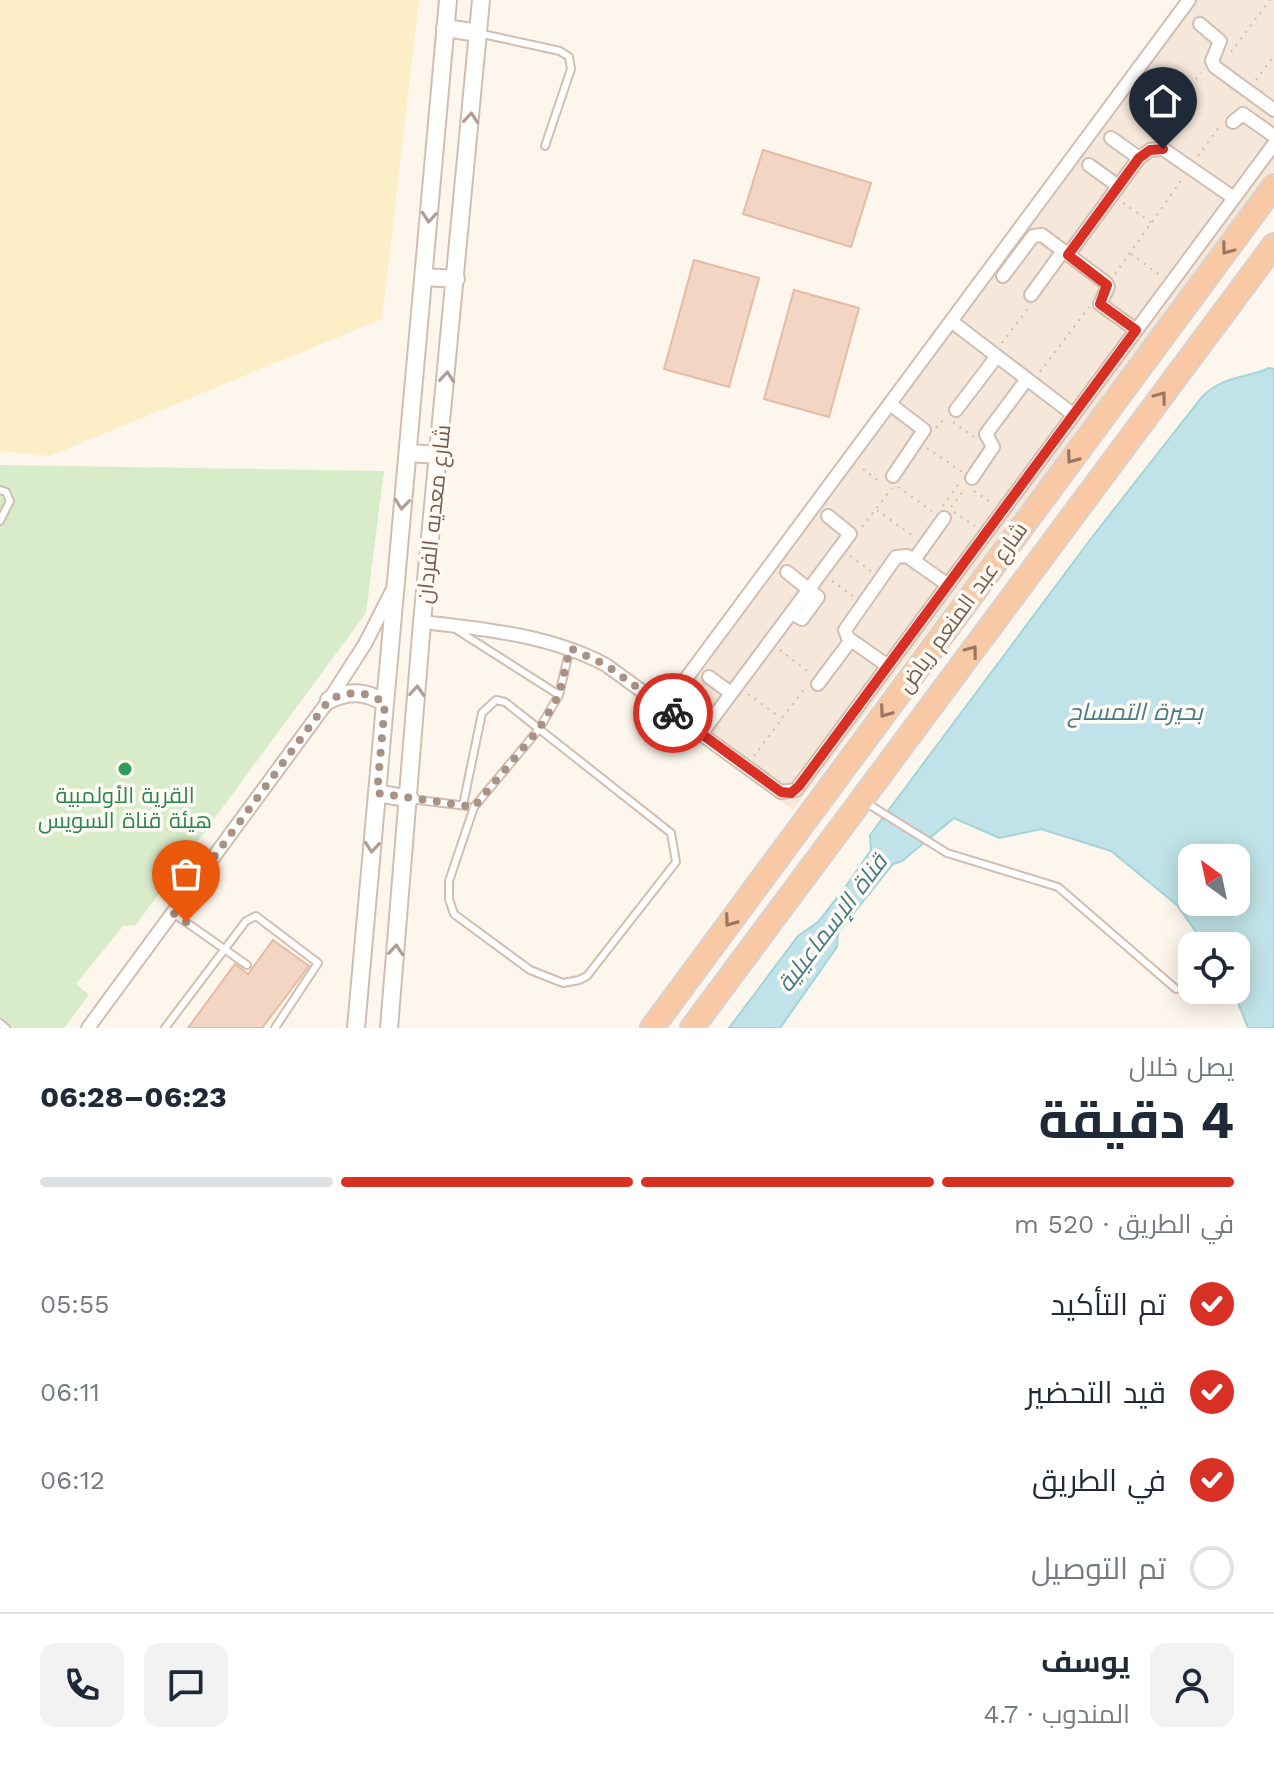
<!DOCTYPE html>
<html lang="ar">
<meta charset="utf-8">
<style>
:root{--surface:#fff;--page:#f2f2f3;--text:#1f2937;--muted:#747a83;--line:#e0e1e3;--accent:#d93025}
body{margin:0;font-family:"Work Sans",Cairo,sans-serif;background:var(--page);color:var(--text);direction:rtl;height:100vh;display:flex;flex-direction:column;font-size:30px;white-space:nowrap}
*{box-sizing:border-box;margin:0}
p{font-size:26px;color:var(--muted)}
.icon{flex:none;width:44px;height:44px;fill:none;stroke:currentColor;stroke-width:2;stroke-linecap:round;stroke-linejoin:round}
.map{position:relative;height:1028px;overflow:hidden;direction:ltr}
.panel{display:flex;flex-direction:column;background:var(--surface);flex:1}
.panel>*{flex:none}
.needle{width:52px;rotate:327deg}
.controls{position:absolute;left:1178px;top:844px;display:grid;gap:16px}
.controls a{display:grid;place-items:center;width:72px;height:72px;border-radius:16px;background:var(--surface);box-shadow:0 4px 20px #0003;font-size:40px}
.pin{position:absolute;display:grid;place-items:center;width:68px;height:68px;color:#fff;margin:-82px -34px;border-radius:50% 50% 50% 0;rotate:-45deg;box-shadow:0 0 8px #0007}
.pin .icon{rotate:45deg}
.courier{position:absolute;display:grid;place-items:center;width:80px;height:80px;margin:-40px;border:6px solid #d93025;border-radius:50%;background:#fff;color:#222;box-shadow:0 2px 10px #0007}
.summary em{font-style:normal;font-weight:700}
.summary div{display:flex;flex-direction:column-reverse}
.summary{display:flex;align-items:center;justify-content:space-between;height:136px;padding:0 40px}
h1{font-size:52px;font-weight:700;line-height:60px}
.bar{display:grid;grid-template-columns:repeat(4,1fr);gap:12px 8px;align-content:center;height:96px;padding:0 40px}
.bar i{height:10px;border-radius:6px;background:var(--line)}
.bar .selected{background:var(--accent)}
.bar p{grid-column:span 4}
.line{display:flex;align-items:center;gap:20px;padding:0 40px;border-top:2px solid var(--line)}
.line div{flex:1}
.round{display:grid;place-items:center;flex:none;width:84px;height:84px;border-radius:16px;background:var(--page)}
ol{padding:0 40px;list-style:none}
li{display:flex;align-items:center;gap:24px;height:88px}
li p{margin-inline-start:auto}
li .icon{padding:8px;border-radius:50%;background:var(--accent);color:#fff;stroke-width:4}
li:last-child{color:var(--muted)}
li i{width:44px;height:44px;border:4px solid var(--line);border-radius:50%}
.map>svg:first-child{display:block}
.residential{fill:#f5e8da}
.green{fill:#d8ecc9}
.sand{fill:#fcefc7}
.water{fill:#bfe3e8;stroke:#a5d3da;stroke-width:2;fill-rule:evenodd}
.building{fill:#f3d5c3;stroke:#e6bba3;stroke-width:2}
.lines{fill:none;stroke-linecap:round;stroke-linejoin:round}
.service-casing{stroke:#d1beb0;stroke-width:10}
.minor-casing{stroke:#d1beb0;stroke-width:16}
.tertiary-casing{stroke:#d1beb0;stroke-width:20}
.trunk-casing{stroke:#dad1cd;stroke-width:26}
.path{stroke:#d9b8a5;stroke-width:2;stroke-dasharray:2 6;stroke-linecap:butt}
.service{stroke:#fff;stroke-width:6}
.minor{stroke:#fff;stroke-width:12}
.tertiary{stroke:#fff;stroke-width:16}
.trunk{stroke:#f9c8a4;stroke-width:22}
.oneway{stroke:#af9d94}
.oneway2{stroke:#9a7763}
.done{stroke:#a89285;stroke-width:8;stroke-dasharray:0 14.4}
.route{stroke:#d93025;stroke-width:10}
.leisure-dot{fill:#2e9e5b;stroke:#fffaf3;stroke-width:3}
.labels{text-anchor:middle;stroke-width:7;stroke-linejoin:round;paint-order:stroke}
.street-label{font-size:22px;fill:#7a5c4d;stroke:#fffaf3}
.leisure-label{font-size:22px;fill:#27864d;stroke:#fffaf3}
.water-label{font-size:24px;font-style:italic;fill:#437c86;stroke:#fffaf3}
</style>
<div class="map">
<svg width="1274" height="1028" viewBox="0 0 1274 1028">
<rect width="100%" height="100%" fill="#fdf6ec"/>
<path class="residential" d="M1181 0H1274V171L793 810 656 710Z"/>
<path class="green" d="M0 465 384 471 366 613 136 925 123 926 76 984 89 995 64 1028H0Z"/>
<path class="sand" d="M0 0H419L382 319 50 456 0 451Z"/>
<path class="water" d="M1269 368 1274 369V1028H1248L1233 990H1236V946H1206L1177 905 1111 851 1041 829 999 838 954 818 902 861 893 864 838 933 837 947 780 1028H729L798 936 818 922 846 886 871 850 870 835 1093 536 1202 397C1222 376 1244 379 1269 368ZM1192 858H1236V902H1192Z"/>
<path class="building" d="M763 150 871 183 851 247 743 214Z
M694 260 759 278 729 387 664 369Z
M794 290 859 308 829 417 764 399Z
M273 940 309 966 262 1028H188L235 964 248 974Z"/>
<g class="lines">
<g class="service-casing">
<path id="service" d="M478 33 560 51 569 57 571 69 545 146
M0 490 6 492 10 501 0 521
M457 630 559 695
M410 799 467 806
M865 802 947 853 1058 887 1176 989
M463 805 482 713 496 700 505 702 671 833 676 862 587 976 579 980 563 983 530 970 454 914 449 899V881L474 807 539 729 559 695 570 648
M173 913 247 965
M0 1023 6 1028
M165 1028 246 921 256 916 318 963 275 1028"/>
</g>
<g class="minor-casing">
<path id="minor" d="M1200 24 1220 41 1212 61 1215 67 1274 110
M1233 122 1243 114 1274 136
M1111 138 1139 158
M1089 165 1118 186
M1068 255 1139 158 1150 150 1163 149 1234 198
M1003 276 1033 236 1042 235 1106 283 1108 287 1100 304 1136 330
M1031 295 1063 251
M951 321 1074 415
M890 404 924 430 893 476
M956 410 997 356
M972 478 993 447 986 434 1027 379
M914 560 944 518
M787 572 818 597 802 619 791 613
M422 622C484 629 550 635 606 665L781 792 796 790 1274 144
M888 666 848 638 845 630 896 557 907 556 948 585
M709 677 731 693
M818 684 851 640
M665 707 1189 0
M701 734 850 534 828 516
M88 1028 329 700 365 644 392 591"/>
</g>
<g class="tertiary-casing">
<path id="tertiary" d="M445 28 478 33
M424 277 456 279
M408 453 440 455
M329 700C349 690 366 691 385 703
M377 793 410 799
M356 1028 448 0
M389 1028 422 622 481 0"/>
</g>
<g class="trunk-casing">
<path id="trunk" d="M652 1028 1274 186
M692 1028 1274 245"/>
</g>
<path class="path" d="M1231 52 1270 0
M1256 80 1274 56
M1142 93 1170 113
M1153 137 1201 72
M1198 156 1220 126
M1123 203 1151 222
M1131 254 1161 276
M1115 274 1183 178
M1002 343 1029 307
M1040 372 1089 307
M953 422 974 437
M936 428 945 418
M927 448 962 472
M863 469 881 483
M898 487 932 511
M974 491 992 503
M943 506 960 482
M951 507 964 490
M877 510 914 537
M954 512 975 526
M862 527 892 488
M850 556 871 571
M832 581 853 596
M780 650 810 673
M748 694 781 718
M754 756 805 688"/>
<use href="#service" class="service"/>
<use href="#minor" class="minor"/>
<use href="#tertiary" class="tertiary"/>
<use href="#trunk" class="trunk"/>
</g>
<defs><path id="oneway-chevron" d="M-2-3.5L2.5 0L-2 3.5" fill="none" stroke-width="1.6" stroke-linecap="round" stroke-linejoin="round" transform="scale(2)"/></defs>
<g class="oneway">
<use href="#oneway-chevron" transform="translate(471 118) rotate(-85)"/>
<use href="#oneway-chevron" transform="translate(429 217) rotate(95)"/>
<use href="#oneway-chevron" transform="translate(447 377) rotate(-85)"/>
<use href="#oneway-chevron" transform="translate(402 504) rotate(96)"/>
<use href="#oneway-chevron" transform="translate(417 691) rotate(-86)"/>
<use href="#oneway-chevron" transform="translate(372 847) rotate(95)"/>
<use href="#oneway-chevron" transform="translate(396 950) rotate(-85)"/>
</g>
<g class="oneway2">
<use href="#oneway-chevron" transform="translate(1227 249) rotate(127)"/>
<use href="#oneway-chevron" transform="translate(1161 397) rotate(-53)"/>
<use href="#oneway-chevron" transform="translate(1072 458) rotate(126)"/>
<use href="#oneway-chevron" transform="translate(972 651) rotate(-53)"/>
<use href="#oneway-chevron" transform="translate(885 712) rotate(126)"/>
<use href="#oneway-chevron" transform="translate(730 921) rotate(126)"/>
</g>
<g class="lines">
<path class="done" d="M186 922 173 913 329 700C350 690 366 691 385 703L377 793 474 807 539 729 559 695 570 648 606 665 673 713"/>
<path class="route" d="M673 713 781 792 791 793 799 786 1136 330 1100 304 1107 285 1068 255 1139 158 1150 150 1163 149"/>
</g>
<circle class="leisure-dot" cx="125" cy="769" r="8"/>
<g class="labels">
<g class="street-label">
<text transform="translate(433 514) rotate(-84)" y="8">شارع معديه الفردان</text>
<text transform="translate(962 607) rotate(-54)" y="8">شارع عبد المنعم رياض</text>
</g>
<g class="leisure-label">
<text x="125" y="803">القرية الأولمبية<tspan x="125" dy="25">هيئة قناة السويس</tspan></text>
</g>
<g class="water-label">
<text x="1135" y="720">بحيرة التمساح</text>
<text transform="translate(832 923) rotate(-53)" y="8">قناة الإسماعيلية</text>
</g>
</g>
</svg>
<div class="controls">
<a><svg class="needle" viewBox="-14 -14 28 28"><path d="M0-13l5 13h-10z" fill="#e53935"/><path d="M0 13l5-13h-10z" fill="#747a83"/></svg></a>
<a><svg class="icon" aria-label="locate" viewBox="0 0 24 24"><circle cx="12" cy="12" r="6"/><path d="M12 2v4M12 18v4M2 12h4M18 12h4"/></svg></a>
</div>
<div class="pin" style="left:186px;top:922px;background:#ea580c"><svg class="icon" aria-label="bag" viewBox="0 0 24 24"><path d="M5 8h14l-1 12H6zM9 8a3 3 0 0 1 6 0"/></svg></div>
<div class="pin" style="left:1163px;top:149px;background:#1f2937"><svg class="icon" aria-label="home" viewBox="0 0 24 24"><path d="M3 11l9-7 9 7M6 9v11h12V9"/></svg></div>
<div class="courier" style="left:673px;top:713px"><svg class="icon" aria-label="bike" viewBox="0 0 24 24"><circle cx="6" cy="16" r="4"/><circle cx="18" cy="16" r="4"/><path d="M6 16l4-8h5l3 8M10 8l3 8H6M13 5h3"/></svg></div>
</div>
<section class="panel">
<div class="summary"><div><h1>4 دقيقة</h1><p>يصل خلال</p></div><em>06:23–06:28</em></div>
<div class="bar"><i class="selected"></i><i class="selected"></i><i class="selected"></i><i></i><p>في الطريق · 520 m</p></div>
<ol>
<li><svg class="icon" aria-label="check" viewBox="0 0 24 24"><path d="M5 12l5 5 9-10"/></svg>تم التأكيد<p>05:55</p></li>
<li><svg class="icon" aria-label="check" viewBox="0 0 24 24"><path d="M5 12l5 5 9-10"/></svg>قيد التحضير<p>06:11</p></li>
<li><svg class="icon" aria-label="check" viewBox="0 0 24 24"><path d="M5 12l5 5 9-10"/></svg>في الطريق<p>06:12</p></li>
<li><i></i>تم التوصيل</li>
</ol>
<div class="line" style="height:144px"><a class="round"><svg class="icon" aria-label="person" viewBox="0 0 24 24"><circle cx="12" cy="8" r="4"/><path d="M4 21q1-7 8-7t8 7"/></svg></a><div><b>يوسف</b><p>المندوب · 4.7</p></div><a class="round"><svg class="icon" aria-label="chat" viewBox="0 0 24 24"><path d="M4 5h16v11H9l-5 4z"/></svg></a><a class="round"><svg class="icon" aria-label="phone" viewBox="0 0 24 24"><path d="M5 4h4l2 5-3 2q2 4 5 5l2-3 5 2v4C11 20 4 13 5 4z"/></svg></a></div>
</section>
